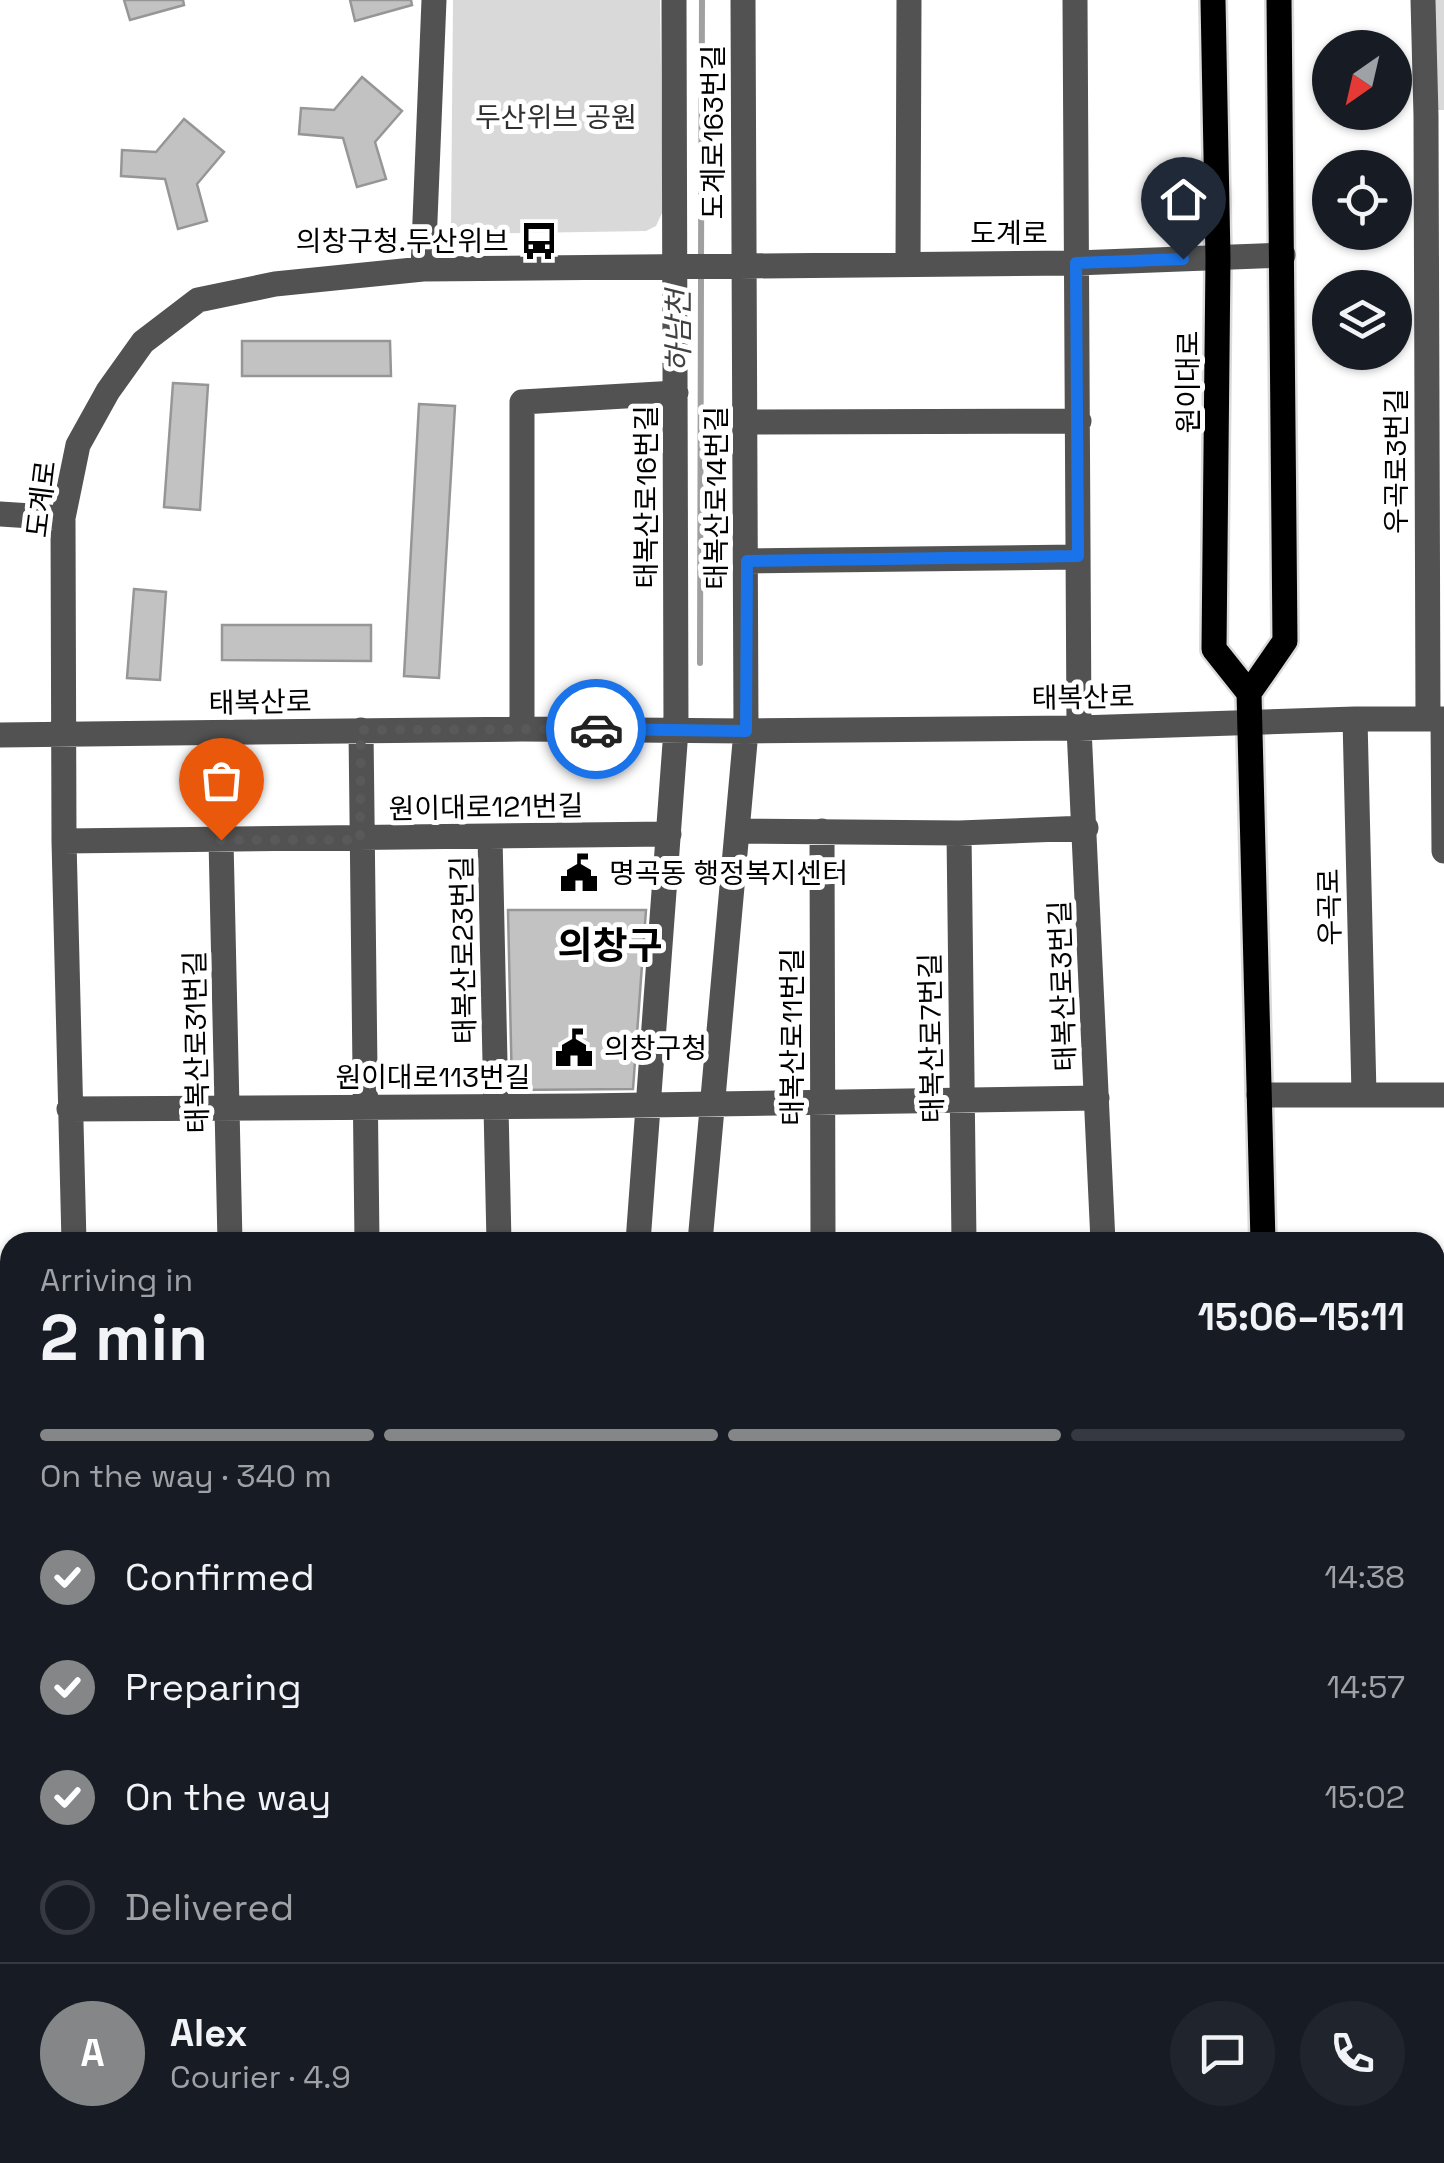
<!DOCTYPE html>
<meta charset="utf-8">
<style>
:root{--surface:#171b24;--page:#20242c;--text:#f1f3f6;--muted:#9ea1a6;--line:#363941;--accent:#858687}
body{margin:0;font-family:"Space Grotesk","Noto Sans KR",sans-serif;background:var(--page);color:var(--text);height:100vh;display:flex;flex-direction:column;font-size:38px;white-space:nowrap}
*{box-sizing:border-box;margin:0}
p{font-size:32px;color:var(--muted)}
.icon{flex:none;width:55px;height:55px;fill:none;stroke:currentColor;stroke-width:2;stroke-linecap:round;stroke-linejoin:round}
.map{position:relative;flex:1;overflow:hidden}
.panel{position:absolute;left:0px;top:1232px;width:1445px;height:932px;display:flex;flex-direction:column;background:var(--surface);border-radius:30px 30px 0 0;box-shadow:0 2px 8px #0004}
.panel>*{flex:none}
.needle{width:65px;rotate:214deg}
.controls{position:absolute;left:1312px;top:30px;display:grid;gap:20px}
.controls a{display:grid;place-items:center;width:100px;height:100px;border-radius:50%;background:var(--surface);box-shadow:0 2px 8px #0004;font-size:50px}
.pin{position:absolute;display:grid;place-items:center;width:85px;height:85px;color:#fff;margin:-102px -42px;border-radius:50% 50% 50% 0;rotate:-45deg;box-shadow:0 0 10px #0007}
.pin .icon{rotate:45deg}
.courier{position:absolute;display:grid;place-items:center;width:100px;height:100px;margin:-50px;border:8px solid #1a73e8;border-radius:50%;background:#fff;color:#222;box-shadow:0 2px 12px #0007}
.overview em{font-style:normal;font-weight:800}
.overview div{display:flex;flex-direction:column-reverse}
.overview{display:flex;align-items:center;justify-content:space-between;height:170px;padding:0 40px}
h1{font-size:65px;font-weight:800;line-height:75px}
.bar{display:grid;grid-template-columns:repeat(4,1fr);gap:15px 10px;align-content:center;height:120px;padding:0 40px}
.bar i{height:12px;border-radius:8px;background:var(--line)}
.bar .on{background:var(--accent)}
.bar p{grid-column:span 4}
.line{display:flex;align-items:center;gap:25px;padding:0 40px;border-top:2px solid var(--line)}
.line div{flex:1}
.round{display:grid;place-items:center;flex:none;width:105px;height:105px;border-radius:52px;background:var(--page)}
ol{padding:0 40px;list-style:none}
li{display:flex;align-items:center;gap:30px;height:110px}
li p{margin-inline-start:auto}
li .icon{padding:10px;border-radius:50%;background:var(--accent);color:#fff;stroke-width:4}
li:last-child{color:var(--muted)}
li i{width:55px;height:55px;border:5px solid var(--line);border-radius:50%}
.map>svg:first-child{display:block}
.green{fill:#d9d9d9}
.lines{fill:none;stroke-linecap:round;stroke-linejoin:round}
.stream{stroke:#a0a0a0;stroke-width:6}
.building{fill:#c2c2c2;stroke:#969696;stroke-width:2.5}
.major-casing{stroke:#dbdbdb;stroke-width:30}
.minor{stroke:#525252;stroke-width:25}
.major{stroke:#000;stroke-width:25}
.done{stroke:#595959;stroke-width:10;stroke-dasharray:0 18}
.route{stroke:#1a73e8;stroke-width:12}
.labels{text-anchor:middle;stroke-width:10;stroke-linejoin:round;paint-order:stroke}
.park-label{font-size:28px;fill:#303030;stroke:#fff}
.street-label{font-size:28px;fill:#000;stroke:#fff}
.poi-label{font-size:28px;fill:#000;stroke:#fff;text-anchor:start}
.water-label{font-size:30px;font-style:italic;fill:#414141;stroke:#fff}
.district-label{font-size:38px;font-weight:bold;fill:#000;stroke:#fff}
</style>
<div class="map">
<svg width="1444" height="2163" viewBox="0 0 1444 2163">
<rect width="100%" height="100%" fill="#fff"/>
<path class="green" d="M453 0H660L663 211 656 226 646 231 471 234 451 224Z
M1427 0H1444V110H1429Z"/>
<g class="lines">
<path class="stream" d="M701 261 702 0
M700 663 701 274
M659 2163V2155"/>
</g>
<path class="building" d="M124 0H183L184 5 130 20Z
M350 0H411L412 5 355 21Z
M362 77 402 111 375 142 386 179 357 187 343 138 299 134 301 108 334 110Z
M184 119 224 152 197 184 207 221 178 229 165 179 121 176 122 150 156 152Z
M242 341H390L391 376H242Z
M173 383 208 385 200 510 164 507Z
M419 404 455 406 439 678 404 676Z
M134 589 166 592 160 680 127 678Z
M222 625H371V661L222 660Z
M508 910H646L633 1089 512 1090Z"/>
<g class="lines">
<g class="major-casing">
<path id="major" d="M1213 0 1218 258 1214 649 1249 693 1263 1242
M1249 693 1285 641 1279 0
M1272 2163V2155"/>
</g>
<path class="minor" d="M1075 0 1079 728 1103 1242
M1423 0 1426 116 1428 719
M908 264 909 0
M423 269 434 0
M746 422 1079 421
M0 514 63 518
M747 561 1078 557
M1355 719 1364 1094
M1443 719 1444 851
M522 729V402L676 393
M361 730 367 1242
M0 735 522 729 746 731 1079 728 1355 719H1444
M739 831 959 833 1086 828
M822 831 823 1242
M959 833 964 1242
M490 837 499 1242
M221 840 230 1242
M64 841 669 834
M1259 1095H1444
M69 1109 581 1106 1097 1098
M74 1242 64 841 63 518 78 445 108 391 143 342 198 300 275 284 423 269 1076 263 1283 255
M638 1242 676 730 674 0
M700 1242 746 731 743 0
M1435 1368H1444
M0 1383 10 1382
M1435 1430H1444
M1435 1523H1444
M0 1734H10
M1435 1852 1444 1855
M1435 1968H1444
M1435 2050H1444
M1435 2073H1444
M0 2125H10
M90 2155V2163
M246 2155V2163
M380 2155V2163
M510 2155 511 2163
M641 2155V2163
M697 2155V2163
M838 2155V2163
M978 2155V2163
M1115 2155V2163"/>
<use href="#major" class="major"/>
</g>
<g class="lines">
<path class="done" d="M221 840H360L361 730 596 729"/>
<path class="route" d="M596 729 746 731 747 561 1078 556 1076 263 1183 259"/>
</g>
<defs>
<g id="bus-bare" transform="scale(3)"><path d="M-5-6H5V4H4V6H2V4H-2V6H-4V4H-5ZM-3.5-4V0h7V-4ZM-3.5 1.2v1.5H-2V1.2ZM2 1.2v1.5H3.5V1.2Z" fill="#000" stroke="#fff" stroke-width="2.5" paint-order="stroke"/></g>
<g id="civic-bare" transform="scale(3)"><path d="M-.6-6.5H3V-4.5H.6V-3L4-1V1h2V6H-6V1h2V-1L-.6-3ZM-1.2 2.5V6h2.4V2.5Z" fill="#000" stroke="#fff" stroke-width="2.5" paint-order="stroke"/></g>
</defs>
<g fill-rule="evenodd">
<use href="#bus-bare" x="539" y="241"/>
<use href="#civic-bare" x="579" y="873"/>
<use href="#civic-bare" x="574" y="1048"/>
</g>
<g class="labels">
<g class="park-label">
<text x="556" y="127">두산위브 공원</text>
</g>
<g class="street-label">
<text transform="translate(713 132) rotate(-90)" y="10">도계로163번길</text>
<text x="1009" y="243">도계로</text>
<text transform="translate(1188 382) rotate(-90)" y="10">원이대로</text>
<text transform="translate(1396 461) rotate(-90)" y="10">우곡로3번길</text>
<text transform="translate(646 497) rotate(-90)" y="10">태복산로16번길</text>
<text transform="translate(716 498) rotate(-90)" y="10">태복산로14번길</text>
<text transform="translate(41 499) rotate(-83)" y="10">도계로</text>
<text transform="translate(1083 697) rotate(-1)" y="10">태복산로</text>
<text transform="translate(260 702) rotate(-1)" y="10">태복산로</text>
<text transform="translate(486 807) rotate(-1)" y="10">원이대로121번길</text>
<text transform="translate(1329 907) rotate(-91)" y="10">우곡로</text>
<text transform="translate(463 950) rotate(-91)" y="10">태복산로23번길</text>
<text transform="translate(1062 986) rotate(-92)" y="10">태복산로3번길</text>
<text transform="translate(792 1037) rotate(-90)" y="10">태복산로11번길</text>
<text transform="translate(931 1038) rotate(-91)" y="10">태복산로7번길</text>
<text transform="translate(196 1042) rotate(-91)" y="10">태복산로31번길</text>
<text x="433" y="1087">원이대로113번길</text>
</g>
<g class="poi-label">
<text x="509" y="251" text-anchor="end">의창구청.두산위브</text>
<text x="609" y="883">명곡동 행정복지센터</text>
<text x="604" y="1058">의창구청</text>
</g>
<g class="water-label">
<text transform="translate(679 331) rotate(-90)" y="10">하남천</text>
</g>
<g class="district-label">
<text x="610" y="959">의창구</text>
</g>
</g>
</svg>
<div class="controls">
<a><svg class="needle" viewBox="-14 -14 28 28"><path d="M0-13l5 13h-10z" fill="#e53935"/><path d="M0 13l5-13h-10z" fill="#9ea1a6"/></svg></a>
<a><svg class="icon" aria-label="locate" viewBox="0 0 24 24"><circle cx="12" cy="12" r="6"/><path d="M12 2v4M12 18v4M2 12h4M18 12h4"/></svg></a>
<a><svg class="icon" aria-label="layers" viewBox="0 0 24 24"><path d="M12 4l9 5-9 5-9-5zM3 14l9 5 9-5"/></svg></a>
</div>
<div class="pin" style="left:221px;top:840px;background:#ea580c"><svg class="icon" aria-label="bag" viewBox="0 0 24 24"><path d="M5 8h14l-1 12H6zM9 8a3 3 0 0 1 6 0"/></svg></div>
<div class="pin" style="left:1183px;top:259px;background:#1f2937"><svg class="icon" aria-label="home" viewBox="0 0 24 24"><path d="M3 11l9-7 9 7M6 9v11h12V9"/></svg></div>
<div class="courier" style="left:596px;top:729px"><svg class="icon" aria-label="car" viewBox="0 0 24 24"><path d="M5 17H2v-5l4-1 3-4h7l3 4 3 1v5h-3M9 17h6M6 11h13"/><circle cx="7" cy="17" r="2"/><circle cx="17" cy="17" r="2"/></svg></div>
<section class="panel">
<div class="overview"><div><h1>2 min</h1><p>Arriving in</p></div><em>15:06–15:11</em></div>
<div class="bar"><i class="on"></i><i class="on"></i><i class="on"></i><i></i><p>On the way · 340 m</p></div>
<ol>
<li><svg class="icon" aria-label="check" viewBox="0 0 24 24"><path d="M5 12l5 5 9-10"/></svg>Confirmed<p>14:38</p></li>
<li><svg class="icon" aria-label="check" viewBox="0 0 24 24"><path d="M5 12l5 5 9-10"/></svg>Preparing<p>14:57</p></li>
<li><svg class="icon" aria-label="check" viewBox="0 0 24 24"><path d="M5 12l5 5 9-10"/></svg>On the way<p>15:02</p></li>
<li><i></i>Delivered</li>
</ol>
<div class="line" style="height:180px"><b class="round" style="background:var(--accent);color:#fff">A</b><div><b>Alex</b><p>Courier · 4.9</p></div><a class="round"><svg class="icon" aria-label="chat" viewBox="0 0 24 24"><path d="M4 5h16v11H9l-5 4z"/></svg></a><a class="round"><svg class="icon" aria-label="phone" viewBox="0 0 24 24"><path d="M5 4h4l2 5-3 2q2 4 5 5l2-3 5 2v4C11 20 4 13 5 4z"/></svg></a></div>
</section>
</div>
